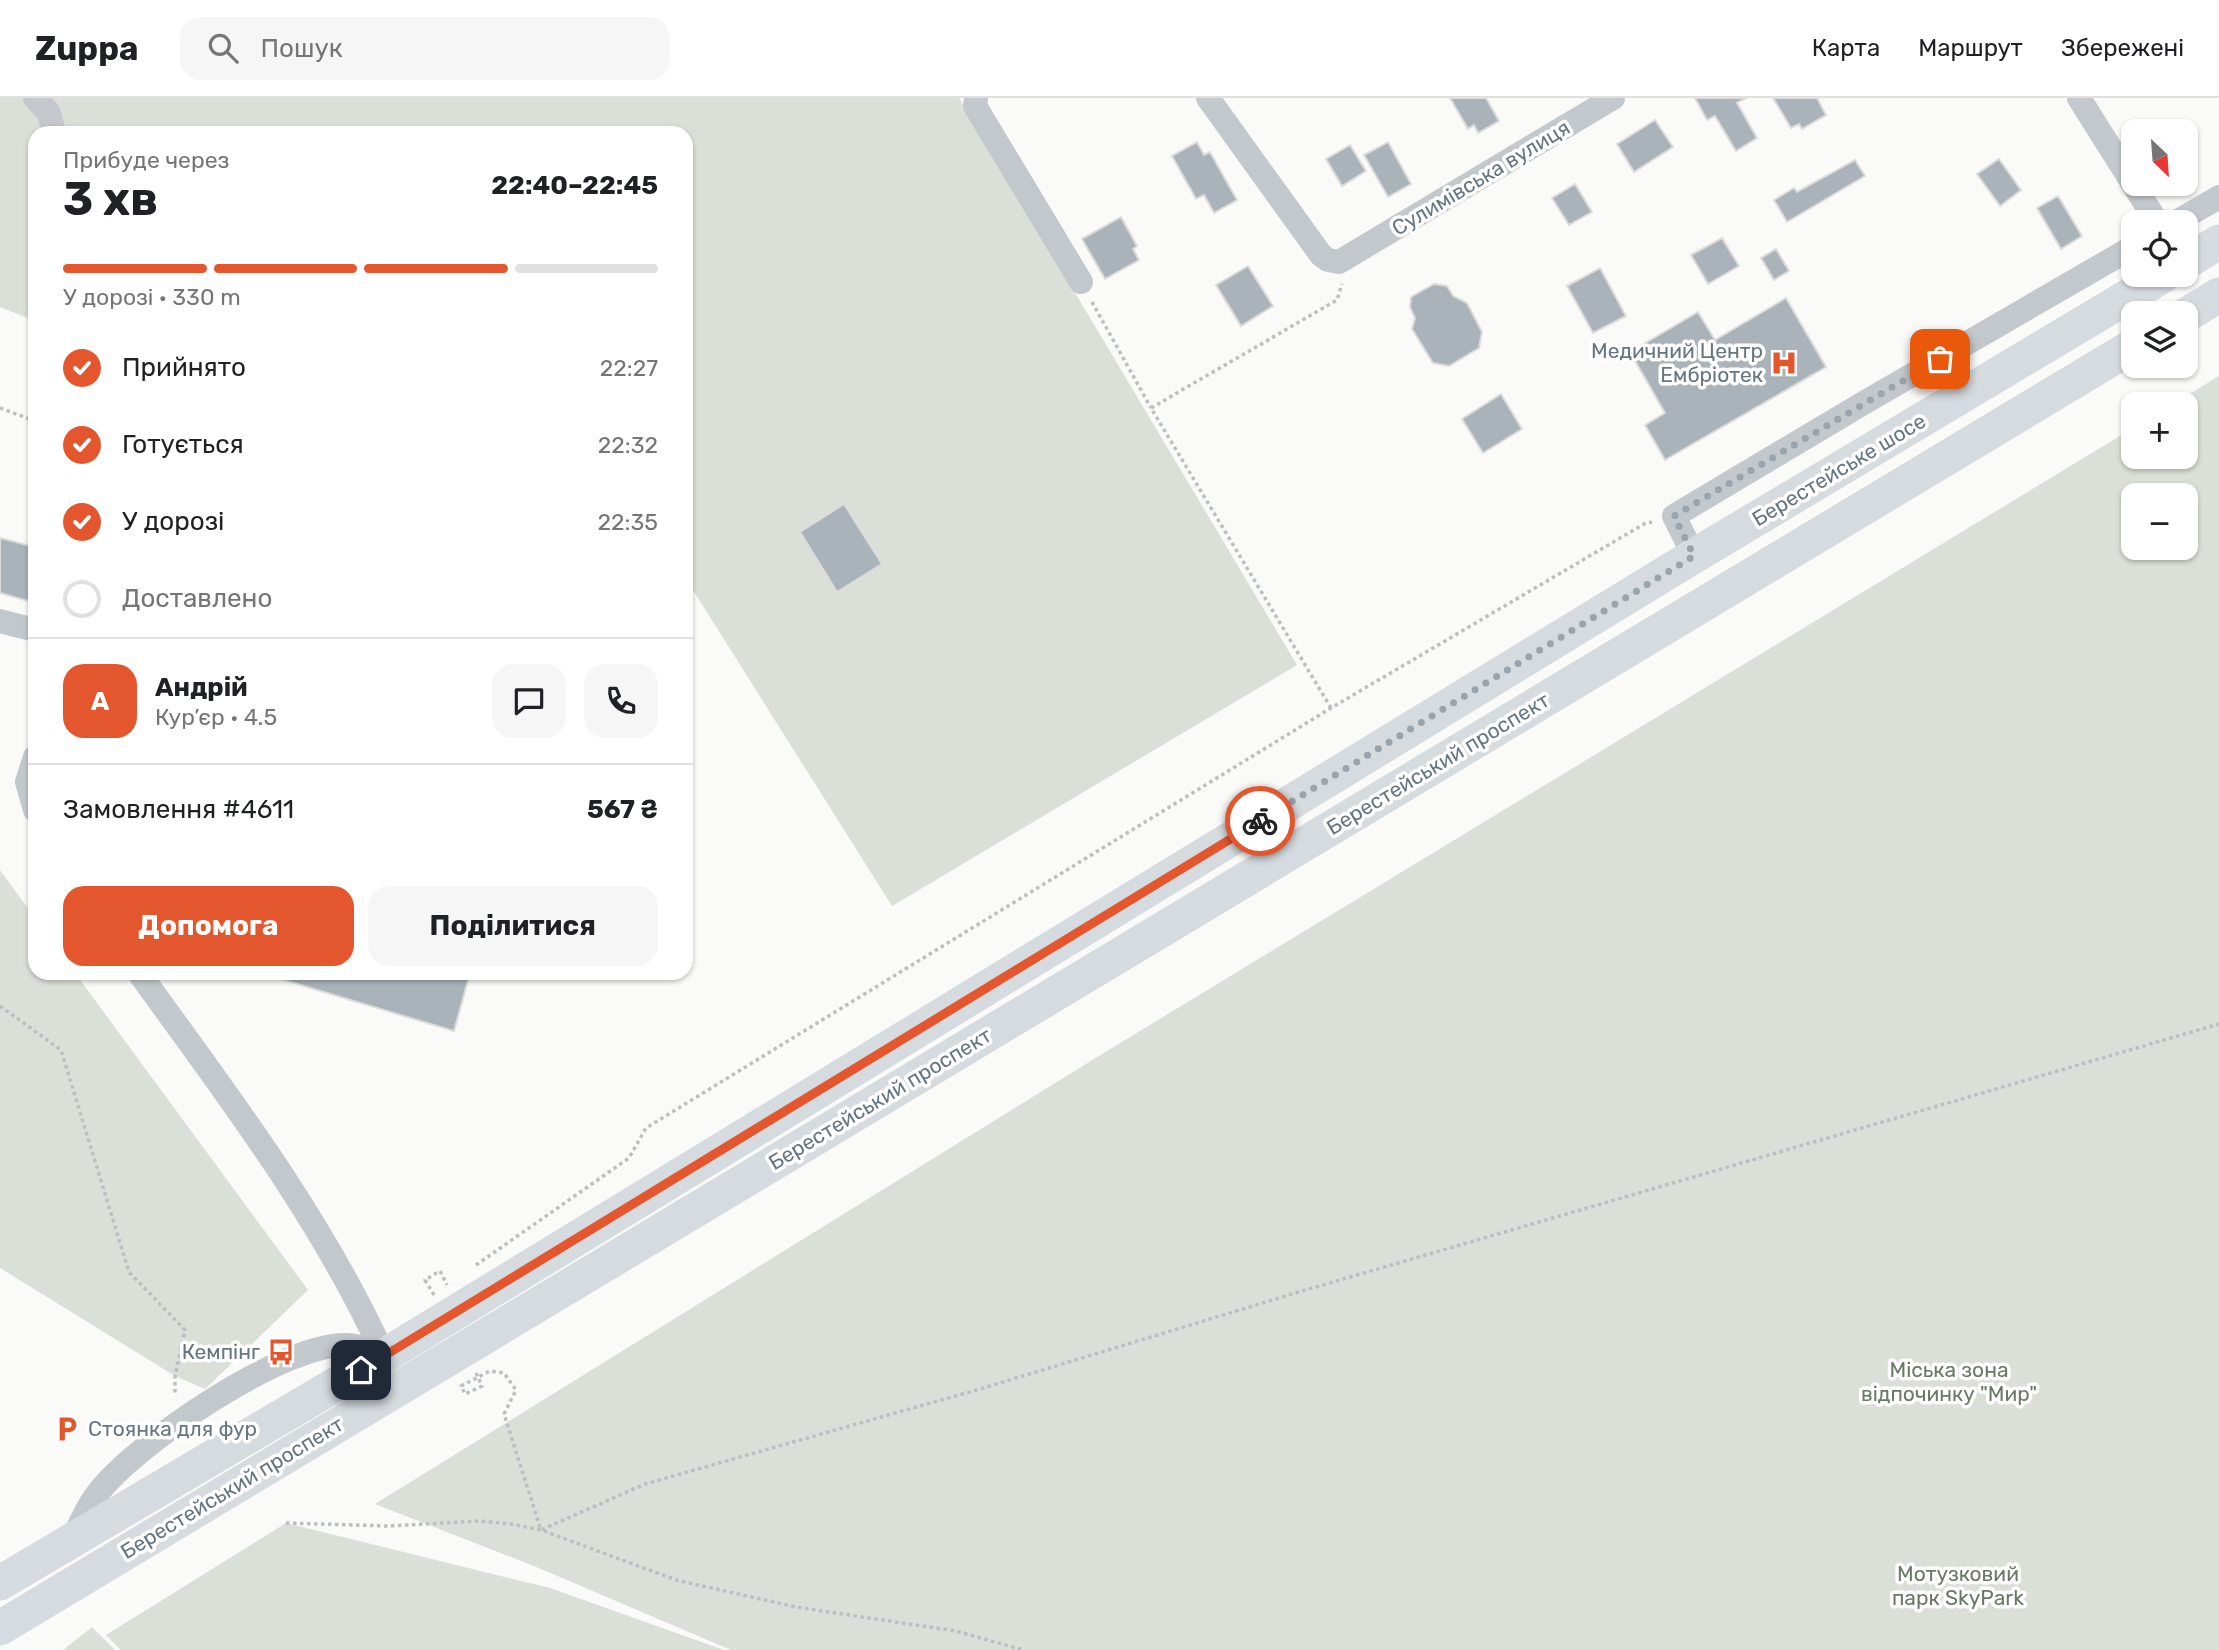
<!DOCTYPE html>
<html lang="uk">
<meta charset="utf-8">
<style>
:root{--surface:#fff;--page:#f6f6f6;--text:#202124;--muted:#757577;--line:#e0e0e0;--accent:#e4572e}
body{margin:0;font-family:Rubik,sans-serif;background:var(--page);color:var(--text);height:100vh;display:flex;flex-direction:column;font-size:26px;white-space:nowrap}
*{box-sizing:border-box;margin:0}
p{font-size:23px;color:var(--muted)}
.icon{flex:none;width:38px;height:38px;fill:none;stroke:currentColor;stroke-width:2;stroke-linecap:round;stroke-linejoin:round}
.map{position:relative;flex:1;overflow:hidden}
.panel{position:absolute;left:28px;top:28px;width:665px;height:854px;display:flex;flex-direction:column;background:var(--surface);border-radius:21px;box-shadow:0 2px 5px #0004}
.panel>*{flex:none}
.needle{width:46px;rotate:155deg}
.buttons{position:absolute;left:2121px;top:21px;display:grid;gap:14px}
.buttons a{display:grid;place-items:center;width:77px;height:77px;border-radius:14px;background:var(--surface);box-shadow:0 2px 5px #0004;font-size:35px}
.pin{position:absolute;display:grid;place-items:center;width:60px;height:60px;color:#fff;margin:-30px;border-radius:14px;box-shadow:0 4px 10px #0006}
.courier{position:absolute;display:grid;place-items:center;width:70px;height:70px;margin:-35px;border:5px solid #e4572e;border-radius:50%;background:#fff;color:#222;box-shadow:0 2px 9px #0007}
.summary em{font-style:normal;font-weight:700}
.summary div{display:flex;flex-direction:column-reverse}
.summary{display:flex;align-items:center;justify-content:space-between;height:119px;padding:0 35px}
h1{font-size:46px;font-weight:700;line-height:52px}
.bar{display:grid;grid-template-columns:repeat(4,1fr);gap:10px 7px;align-content:center;height:84px;padding:0 35px}
.bar i{height:9px;border-radius:5px;background:var(--line)}
.bar .active{background:var(--accent)}
.bar p{grid-column:span 4}
.line{display:flex;align-items:center;gap:18px;padding:0 35px;border-top:2px solid var(--line)}
.line div{flex:1}
.round{display:grid;place-items:center;flex:none;width:74px;height:74px;border-radius:21px;background:var(--page)}
ol{padding:0 35px;list-style:none}
li{display:flex;align-items:center;gap:21px;height:77px}
li p{margin-inline-start:auto}
li .icon{padding:7px;border-radius:50%;background:var(--accent);color:#fff;stroke-width:4}
li:last-child{color:var(--muted)}
li i{width:38px;height:38px;border:4px solid var(--line);border-radius:50%}
.cta{display:flex;gap:14px;margin-top:auto;padding:14px 35px}
.cta a{flex:1;height:80px;border-radius:21px;background:var(--accent);color:#fff;font-size:28px;font-weight:700;line-height:80px;text-align:center}
.cta a+a{background:var(--page);color:var(--text)}
header{display:flex;align-items:center;gap:42px;box-sizing:border-box;height:98px;padding:0 35px;background:var(--surface);border-bottom:2px solid var(--line)}
header strong{font-size:33px}
nav{display:flex;gap:38px;margin-inline-start:auto;font-size:24px}
.search{width:490px;height:63px;background:var(--page);display:flex;align-items:center;gap:18px;box-sizing:border-box;padding:0 24px;border-radius:21px;color:var(--muted);font-size:26px}
.map>svg:first-child{display:block}
.green{fill:#dadfd7;fill-rule:evenodd}
.building{fill:#aab3b9;stroke:#dcdcda;stroke-width:2}
.lines{fill:none;stroke-linecap:round;stroke-linejoin:round}
.path{stroke:#bbbfc2;stroke-width:3.5;stroke-dasharray:3.5 3.5;stroke-linecap:butt}
.minor{stroke:#c3c8cc;stroke-width:24}
.highway{stroke:#d6dbdf;stroke-width:35}
.done{stroke:#99a4ac;stroke-width:7;stroke-dasharray:0 12.6}
.route{stroke:#e4572e;stroke-width:9}
.labels{text-anchor:middle;stroke-width:7;stroke-linejoin:round;paint-order:stroke}
.street-label{font-size:21px;fill:#657683;stroke:#fff}
.poi-label{font-size:21px;fill:#657683;stroke:#fff;text-anchor:end}
.park-label{font-size:21px;fill:#687a64;stroke:#fff}
</style>
<header>
<strong>Zuppa</strong>
<div class="search"><svg class="icon" aria-label="search" viewBox="0 0 24 24"><circle cx="10" cy="10" r="6"/><path d="M15 15l6 6"/></svg>Пошук</div>
<nav><a>Карта</a><a>Маршрут</a><a>Збережені</a></nav>
</header>
<div class="map">
<svg width="2219" height="1552" viewBox="0 0 2219 1552">
<rect width="100%" height="100%" fill="#fafaf8"/>
<path class="green" d="M0 0H959L1297 567 892 808 686 481V35H35V223L0 209Z
M2219 278V1552H731L534 1468 375 1406 1107 953 2133 330V359H2186V306H2173ZM2186 397V450H2133V397Z
M0 772 35 820V875H75L308 1192 205 1291 175 1278 0 1170Z
M286 1425 550 1490 724 1552H121L106 1537Z
M92 1529 115 1552H63Z"/>
<path class="building" d="M1450 0H1486L1499 23 1478 35 1474 27 1468 31Z
M1695 0H1746L1737 5 1757 40 1736 53 1715 18 1707 22Z
M1773 0H1817L1826 17 1802 31 1799 26 1791 30Z
M1655 22 1673 49 1634 74 1617 46Z
M1197 44 1204 57 1210 54 1237 102 1214 115 1204 97 1196 101 1172 58Z
M1388 44 1411 86 1388 99 1364 57Z
M1350 47 1366 73 1342 88 1326 61Z
M1999 61 2021 92 2000 108 1977 76Z
M1855 62 1865 78 1787 124 1774 102 1794 90 1797 94Z
M1575 86 1592 114 1569 127 1552 100Z
M2058 98 2082 138 2061 151 2037 110Z
M1121 119 1137 148 1133 151 1139 162 1105 181 1082 141Z
M1722 140 1739 168 1708 186 1691 157Z
M1776 151 1789 173 1774 182 1761 160Z
M1248 168 1273 208 1241 228 1216 187Z
M1600 170 1626 218 1593 235 1567 188Z
M1434 186 1447 188 1453 198 1467 205 1482 234 1479 250 1449 268 1433 265 1412 231 1415 220 1410 209 1411 199Z
M1786 200 1826 269 1665 362 1645 327 1665 315 1630 254 1698 214 1715 242Z
M1501 296 1522 331 1483 355 1462 321Z
M844 406 882 466 837 494 800 434Z
M0 440 35 449V479L28 503 0 495Z
M275 875H470L454 933 274 879Z"/>
<g class="lines">
<path class="path" d="M1092 204 1151 310
M0 310 35 323
M1331 610 1151 310 1337 202 1342 186
M0 908 61 952 129 1174 185 1232 175 1278V1298
M476 1167 629 1060 646 1030 1331 610 1644 426 1652 424
M434 1197 425 1182 440 1173 447 1187
M476 1275 482 1288 465 1296 461 1288 490 1273 504 1275 516 1292 504 1316 541 1432 645 1386 980 1291 1302 1193 2219 926
M286 1425 388 1428 480 1423 511 1426 541 1432 676 1482 796 1509 956 1533 1023 1552"/>
<path class="minor" d="M35 0 49 15 54 35
M976 0 975 8 1081 184
M1208 0 1321 157 1328 162 1339 164 1613 0
M2079 0 2157 124
M2176 124 2219 99
M1694 458 1674 418 1867 303 2133 149
M0 523 35 532
M35 659 27 684 35 712
M139 875C228 998 321 1119 384 1258
M72 1442C80 1427 87 1408 98 1395 135 1346 286 1243 348 1247 359 1247 373 1255 384 1258"/>
<path class="highway" d="M2186 164 2219 144
M2186 217 2219 197
M0 1485 384 1258 1694 458 2164 177
M0 1530 2133 248"/>
</g>
<g class="lines">
<path class="done" d="M1260 723 1694 458 1674 418 1940 261"/>
<path class="route" d="M361 1272 1260 723"/>
</g>
<defs>
<g id="hospital-bare" transform="scale(2.1)"><path d="M-5-5h3v3.5h4V-5h3V5h-3V1.5h-4V5h-3Z" fill="#e4572e" stroke="#fff" stroke-width="2.5" paint-order="stroke"/></g>
<g id="bus-bare" transform="scale(2.1)"><path d="M-5-6H5V4H4V6H2V4H-2V6H-4V4H-5ZM-3.5-4V0h7V-4ZM-3.5 1.2v1.5H-2V1.2ZM2 1.2v1.5H3.5V1.2Z" fill="#e4572e" stroke="#fff" stroke-width="2.5" paint-order="stroke"/></g>
<g id="parking-bare" transform="scale(2.1)"><path d="M-3.5-5.5H1a3.5 3.5 0 0 1 0 7H-1V5.5H-3.5ZM-1-3.4V-.6H.8a1.4 1.4 0 0 0 0-2.8Z" fill="#e4572e" stroke="#fff" stroke-width="2.5" paint-order="stroke"/></g>
</defs>
<g fill-rule="evenodd">
<use href="#hospital-bare" x="1784" y="265"/>
<use href="#bus-bare" x="281" y="1254"/>
<use href="#parking-bare" x="67" y="1331"/>
</g>
<g class="labels">
<g class="street-label">
<text transform="translate(1481 80) rotate(-31)" y="7">Сулимівська вулиця</text>
<text transform="translate(1839 372) rotate(-31)" y="7">Берестейське шосе</text>
<text transform="translate(1438 666) rotate(-31)" y="7">Берестейський проспект</text>
<text transform="translate(880 1001) rotate(-31)" y="7">Берестейський проспект</text>
<text transform="translate(232 1390) rotate(-31)" y="7">Берестейський проспект</text>
</g>
<g class="poi-label">
<text x="1763" y="260">Медичний Центр<tspan x="1763" dy="24">Ембріотек</tspan></text>
<text x="260" y="1261">Кемпінг</text>
<text x="88" y="1338" text-anchor="start">Стоянка для фур</text>
</g>
<g class="park-label">
<text x="1949" y="1279">Міська зона<tspan x="1949" dy="24">відпочинку "Мир"</tspan></text>
<text x="1958" y="1483">Мотузковий<tspan x="1958" dy="24">парк SkyPark</tspan></text>
</g>
</g>
</svg>
<div class="buttons">
<a><svg class="needle" viewBox="-14 -14 28 28"><path d="M0-13l5 13h-10z" fill="#e53935"/><path d="M0 13l5-13h-10z" fill="#757577"/></svg></a>
<a><svg class="icon" aria-label="locate" viewBox="0 0 24 24"><circle cx="12" cy="12" r="6"/><path d="M12 2v4M12 18v4M2 12h4M18 12h4"/></svg></a>
<a><svg class="icon" aria-label="layers" viewBox="0 0 24 24"><path d="M12 4l9 5-9 5-9-5zM3 14l9 5 9-5"/></svg></a>
<a>+</a>
<a>−</a>
</div>
<div class="pin" style="left:1940px;top:261px;background:#ea580c"><svg class="icon" aria-label="bag" viewBox="0 0 24 24"><path d="M5 8h14l-1 12H6zM9 8a3 3 0 0 1 6 0"/></svg></div>
<div class="pin" style="left:361px;top:1272px;background:#1f2937"><svg class="icon" aria-label="home" viewBox="0 0 24 24"><path d="M3 11l9-7 9 7M6 9v11h12V9"/></svg></div>
<div class="courier" style="left:1260px;top:723px"><svg class="icon" aria-label="bike" viewBox="0 0 24 24"><circle cx="6" cy="16" r="4"/><circle cx="18" cy="16" r="4"/><path d="M6 16l4-8h5l3 8M10 8l3 8H6M13 5h3"/></svg></div>
<section class="panel">
<div class="summary"><div><h1>3 хв</h1><p>Прибуде через</p></div><em>22:40–22:45</em></div>
<div class="bar"><i class="active"></i><i class="active"></i><i class="active"></i><i></i><p>У дорозі · 330 m</p></div>
<ol>
<li><svg class="icon" aria-label="check" viewBox="0 0 24 24"><path d="M5 12l5 5 9-10"/></svg>Прийнято<p>22:27</p></li>
<li><svg class="icon" aria-label="check" viewBox="0 0 24 24"><path d="M5 12l5 5 9-10"/></svg>Готується<p>22:32</p></li>
<li><svg class="icon" aria-label="check" viewBox="0 0 24 24"><path d="M5 12l5 5 9-10"/></svg>У дорозі<p>22:35</p></li>
<li><i></i>Доставлено</li>
</ol>
<div class="line" style="height:126px"><b class="round" style="background:var(--accent);color:#fff">А</b><div><b>Андрій</b><p>Кур’єр · 4.5</p></div><a class="round"><svg class="icon" aria-label="chat" viewBox="0 0 24 24"><path d="M4 5h16v11H9l-5 4z"/></svg></a><a class="round"><svg class="icon" aria-label="phone" viewBox="0 0 24 24"><path d="M5 4h4l2 5-3 2q2 4 5 5l2-3 5 2v4C11 20 4 13 5 4z"/></svg></a></div>
<div class="line" style="height:91px"><div>Замовлення #4611</div><b>567 ₴</b></div>
<div class="cta"><a>Допомога</a><a>Поділитися</a></div>
</section>
</div>
